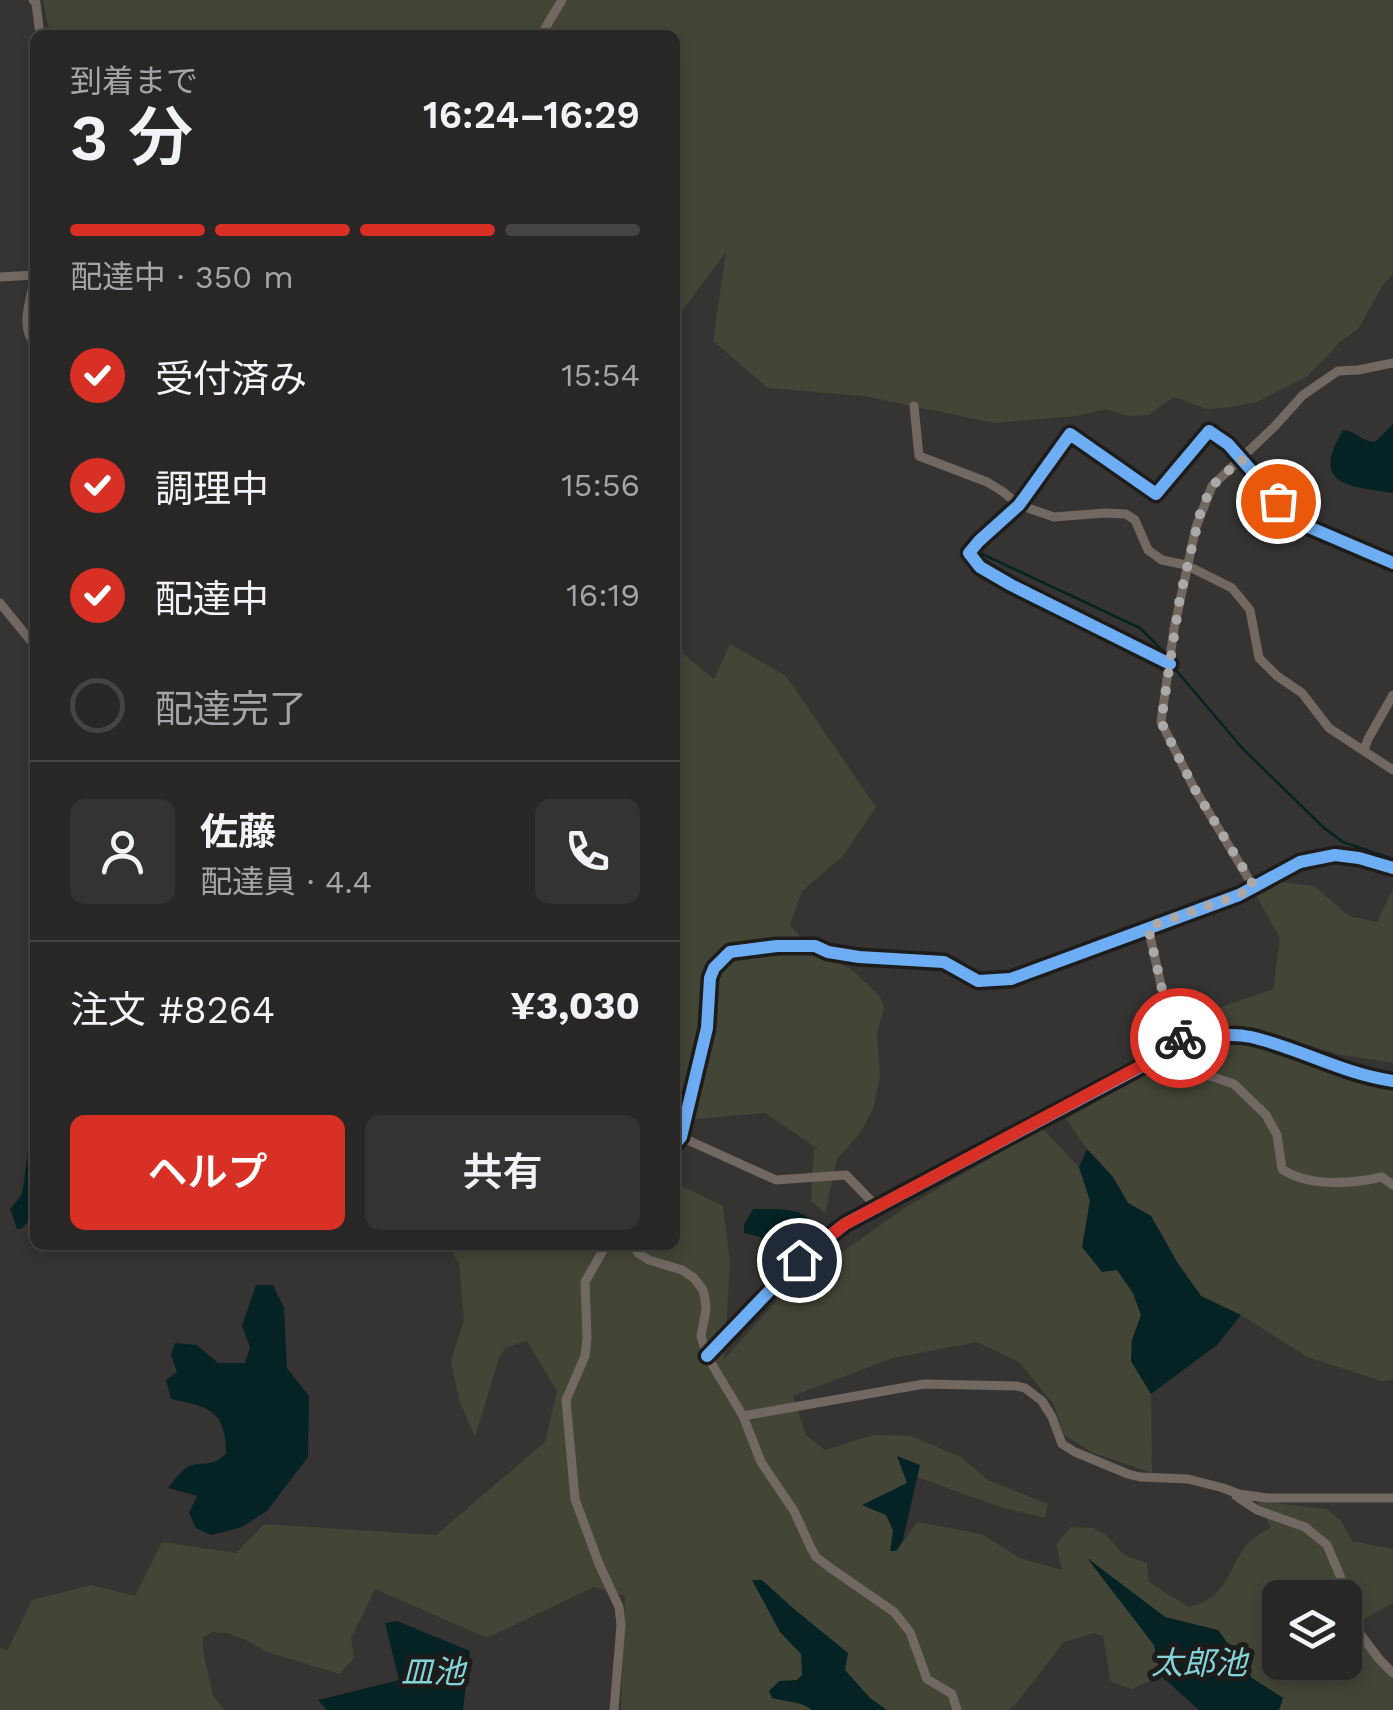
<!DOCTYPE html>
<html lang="ja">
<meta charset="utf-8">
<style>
:root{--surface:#282726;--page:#343332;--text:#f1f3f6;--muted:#a5a5a7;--line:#444443;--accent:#d93025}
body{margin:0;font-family:"Work Sans","Noto Sans JP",sans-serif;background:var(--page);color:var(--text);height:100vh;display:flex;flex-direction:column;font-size:38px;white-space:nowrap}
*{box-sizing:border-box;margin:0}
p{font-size:32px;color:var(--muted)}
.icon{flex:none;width:55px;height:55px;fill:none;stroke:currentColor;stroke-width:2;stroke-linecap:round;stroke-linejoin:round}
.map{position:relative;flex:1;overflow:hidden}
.sheet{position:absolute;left:30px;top:30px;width:650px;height:1220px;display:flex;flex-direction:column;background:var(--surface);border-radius:15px;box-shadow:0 5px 15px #0003,0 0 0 2px var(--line)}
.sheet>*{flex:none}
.fabs{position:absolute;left:1262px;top:1580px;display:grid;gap:20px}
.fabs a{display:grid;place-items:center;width:100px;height:100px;border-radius:15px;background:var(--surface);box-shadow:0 5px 15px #0003,0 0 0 2px var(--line);font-size:50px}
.pin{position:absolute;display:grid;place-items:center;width:85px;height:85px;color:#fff;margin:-42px;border:5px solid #fff;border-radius:50%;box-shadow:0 2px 10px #0007}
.courier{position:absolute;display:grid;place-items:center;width:100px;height:100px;margin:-50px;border:8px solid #d93025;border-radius:50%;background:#fff;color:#222;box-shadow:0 2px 12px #0007}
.overview em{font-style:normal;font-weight:600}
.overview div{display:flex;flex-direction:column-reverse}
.overview{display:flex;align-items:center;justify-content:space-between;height:170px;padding:0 40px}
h1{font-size:65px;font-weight:600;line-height:75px}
.bar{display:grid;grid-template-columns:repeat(4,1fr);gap:15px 10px;align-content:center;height:120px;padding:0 40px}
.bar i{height:12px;border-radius:8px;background:var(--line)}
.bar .active{background:var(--accent)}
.bar p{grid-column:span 4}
.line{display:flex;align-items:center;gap:25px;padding:0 40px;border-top:2px solid var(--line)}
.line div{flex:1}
.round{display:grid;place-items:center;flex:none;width:105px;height:105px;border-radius:15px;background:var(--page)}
ol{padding:0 40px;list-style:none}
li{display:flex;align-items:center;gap:30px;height:110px}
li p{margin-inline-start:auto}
li .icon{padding:10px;border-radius:50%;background:var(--accent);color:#fff;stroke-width:4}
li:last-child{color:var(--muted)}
li i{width:55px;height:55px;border:5px solid var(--line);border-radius:50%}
.primary-button{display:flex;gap:20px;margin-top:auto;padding:20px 40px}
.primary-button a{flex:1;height:115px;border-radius:15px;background:var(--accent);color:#fff;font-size:40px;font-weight:600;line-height:115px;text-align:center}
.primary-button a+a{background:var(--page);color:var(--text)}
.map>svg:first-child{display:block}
.green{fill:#434536;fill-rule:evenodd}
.water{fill:#052224}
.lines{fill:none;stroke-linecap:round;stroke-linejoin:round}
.stream{stroke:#052224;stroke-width:2.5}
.minor{stroke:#716862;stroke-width:9}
.cycleway-casing{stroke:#1d1c1b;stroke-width:19}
.cycleway{stroke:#6dadf4;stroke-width:12}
.done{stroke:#aba9a8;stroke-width:10;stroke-dasharray:0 18}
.route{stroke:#d93025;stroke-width:12}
.labels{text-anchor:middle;stroke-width:10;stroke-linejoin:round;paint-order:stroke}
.water-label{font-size:32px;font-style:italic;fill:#82d3d8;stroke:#1d1c1b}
</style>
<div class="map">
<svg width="1393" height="1710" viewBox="0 0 1393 1710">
<rect width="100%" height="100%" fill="#363433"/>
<path class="green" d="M43 0H1393V274L1382 286 1359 328 1339 343 1308 376 1257 402 1231 407 1207 409 1174 397 1148 415 1128 416 1106 409 1076 416 994 423 864 396 768 388 713 341 726 252 676 319 675 326V35H50Z
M730 644 786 676 876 807 843 856 802 891 790 925 813 951 851 969 879 995 884 1007 877 1033 880 1077 873 1109 861 1132 837 1159 825 1213 811 1201 814 1150 818 1149 765 1113 675 1121V647L714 679Z
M1280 882 1314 886 1349 916 1377 922 1393 889V1063L1342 1055 1270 1035 1227 1028 1215 1009 1273 989 1280 938 1256 896Z
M1245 1043 1346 1079 1393 1084V1380L1381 1381 1307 1357 1241 1315 1201 1296 1177 1262 1151 1216 1128 1203 1113 1177 1087 1149 1066 1119 1179 1055Z
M1042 1128 1079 1167 1090 1200 1082 1247 1117 1270 1133 1293 1141 1315 1132 1340 1131 1361 1151 1394 1152 1473 1093 1453 1064 1435 1054 1405 1019 1362 977 1342 893 1358 793 1396 806 1435 825 1450 873 1435 911 1436 961 1457 988 1480 1048 1504 1045 1518 1000 1507 917 1477 920 1465 904 1474 907 1483 863 1505 886 1515 893 1530 897 1551 917 1522 982 1534 1020 1558 1062 1570 1056 1544 1071 1527 1093 1528 1106 1535 1124 1555 1147 1563 1149 1582 1189 1607C1227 1597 1225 1576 1244 1548 1250 1539 1262 1533 1271 1527L1256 1501 1327 1509 1341 1521 1352 1541 1393 1549V1603L1366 1618 1351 1630 1393 1678V1710H1279L1283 1698 1252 1678 1218 1631 1165 1617 1091 1561 1154 1645 1161 1676 1132 1689 1111 1682 1103 1636 1094 1633 1064 1642 1015 1705 1008 1710H621L625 1596 594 1587 487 1638 375 1589 351 1638 354 1658 340 1674 267 1652 246 1640 227 1633 213 1632 203 1637V1651L213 1696 225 1710H0V1647L7 1651 32 1600 91 1585 135 1596 162 1542 236 1553 264 1524 436 1535 545 1442 557 1391 527 1341 506 1347 499 1358 475 1437 459 1400 451 1360 464 1320 459 1263 448 1245H675V1183L723 1206 730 1263 724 1359 784 1293 903 1209ZM1280 1598H1345V1662H1280Z"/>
<path class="water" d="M1393 424V493C1350 486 1309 487 1343 430 1355 430 1362 442 1375 442Z
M31 1142 35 1145V1215L22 1228 17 1229 10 1209 21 1196 23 1189 29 1143Z
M1087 1149 1113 1177 1128 1203 1151 1216 1177 1262 1201 1296 1241 1315 1217 1345 1151 1394 1131 1361 1132 1340 1141 1315 1133 1293 1117 1270 1102 1272 1082 1247 1090 1201 1079 1167Z
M753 1209C781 1209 804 1206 821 1230L780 1261 764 1254 766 1246 760 1237 744 1233V1225Z
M256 1285H273L284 1308 287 1368 309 1396 308 1457 267 1511 242 1527 211 1535 196 1528 189 1513 197 1496 168 1488C173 1482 179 1473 186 1468 200 1459 208 1470 226 1454 226 1410 209 1407 171 1399L166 1380 177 1372 171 1355 175 1343 197 1345 218 1363H245L250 1347 242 1326Z
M897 1456 920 1465 903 1540 896 1551H890L893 1530 886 1515 862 1505 907 1483Z
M1087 1558 1165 1617 1218 1630 1252 1678 1283 1698 1279 1710H1199L1161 1676 1154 1645Z
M752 1580H762L794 1609 848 1653 845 1670 870 1698 887 1710H812C802 1701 785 1702 772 1698L769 1691 779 1681 797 1680 802 1675 801 1654 780 1632Z
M397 1621 470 1651 463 1710H327L318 1700 399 1680 385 1623Z"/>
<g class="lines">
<path class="stream" d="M982 554 1140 628 1165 653
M1176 670 1243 749 1324 828 1343 842 1393 859"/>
<path class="minor" d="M33 0 36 3 40 35
M541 35 562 0
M0 277 35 275
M35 277C31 297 19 329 35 343
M914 406 919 456 987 482 1002 491 1019 505 1054 517 1105 513 1126 514 1135 520 1148 550 1162 560 1186 565 1232 588 1250 610 1259 658 1277 676 1302 693 1329 728 1393 770
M0 603 35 646
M1170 664 1011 585 980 567 969 553 979 541 1019 505 1070 434 1156 494 1209 431 1228 444 1297 522 1393 563
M1364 750 1368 739 1393 695
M1253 886 1194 788 1161 722 1174 629 1196 527 1212 486 1274 427 1303 395 1338 371 1358 370 1393 363
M1148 927 1164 998 1187 1058 1194 1067 1204 1074 1234 1084 1266 1115 1277 1135 1282 1169C1308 1187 1351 1184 1382 1177L1393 1185
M681 1137 776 1180 846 1175 877 1207
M675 1144 681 1137 707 1028 710 978 714 968 730 952 777 946H815L828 952 859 957 944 962 978 981 1011 979 1239 895 1300 862 1335 855 1359 858 1393 868
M606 1245 585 1282 587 1338 585 1356 566 1400 575 1499 599 1564 619 1607 621 1625 614 1710
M632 1245 639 1254 649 1260 682 1270 694 1278 703 1290 705 1299 706 1310 701 1336 707 1356 743 1416 761 1462 794 1511 811 1548 816 1557 829 1567 894 1612 910 1632 927 1679 952 1694 957 1710
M707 1356 799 1260 845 1224 1182 1045C1203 1037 1228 1032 1251 1037 1299 1048 1343 1074 1393 1081
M743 1416 924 1384 1017 1386 1025 1388 1042 1401 1052 1417 1062 1444 1075 1452 1128 1474 1140 1477 1188 1479 1223 1488 1239 1494 1267 1498H1393
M1236 1496 1257 1510 1305 1527 1327 1545 1352 1604 1356 1616 1355 1627 1379 1659 1393 1673"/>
<g class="cycleway-casing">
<path id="cycleway" d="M1170 664 1011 585 980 567 969 553 979 541 1019 505 1070 434 1156 494 1209 431 1228 444 1297 522 1393 563
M675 1144 681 1137 707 1028 710 978 714 968 730 952 777 946H815L828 952 859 957 944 962 978 981 1011 979 1239 895 1300 862 1335 855 1359 858 1393 868
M707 1356 799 1260 845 1224 1182 1045C1203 1037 1228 1032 1251 1037 1299 1048 1343 1074 1393 1081"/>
</g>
<use href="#cycleway" class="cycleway"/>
</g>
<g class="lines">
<path class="done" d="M1180 1038 1164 998 1148 927 1239 895 1254 886 1194 788 1161 722 1180 597 1201 510 1212 486 1241 459 1278 501"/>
<path class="route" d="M799 1260 845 1224 1182 1044 1180 1038"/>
</g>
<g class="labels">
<g class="water-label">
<text x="1199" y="1674">太郎池</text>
<text x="433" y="1683">皿池</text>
</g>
</g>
</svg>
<div class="fabs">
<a><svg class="icon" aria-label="layers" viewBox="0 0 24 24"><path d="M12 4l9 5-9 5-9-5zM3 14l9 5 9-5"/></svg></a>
</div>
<div class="pin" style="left:1278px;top:501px;background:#ea580c"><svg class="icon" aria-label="bag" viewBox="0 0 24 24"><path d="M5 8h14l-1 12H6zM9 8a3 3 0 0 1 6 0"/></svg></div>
<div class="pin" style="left:799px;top:1260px;background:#1f2937"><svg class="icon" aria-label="home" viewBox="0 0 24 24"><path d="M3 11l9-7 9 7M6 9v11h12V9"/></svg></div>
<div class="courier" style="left:1180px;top:1038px"><svg class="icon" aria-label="bike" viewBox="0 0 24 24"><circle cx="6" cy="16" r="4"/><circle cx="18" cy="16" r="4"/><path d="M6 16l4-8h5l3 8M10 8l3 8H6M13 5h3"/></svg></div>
<section class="sheet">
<div class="overview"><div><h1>3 分</h1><p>到着まで</p></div><em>16:24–16:29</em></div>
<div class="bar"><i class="active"></i><i class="active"></i><i class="active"></i><i></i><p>配達中 · 350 m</p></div>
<ol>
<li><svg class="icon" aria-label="check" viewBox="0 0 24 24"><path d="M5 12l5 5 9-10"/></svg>受付済み<p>15:54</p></li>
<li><svg class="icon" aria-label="check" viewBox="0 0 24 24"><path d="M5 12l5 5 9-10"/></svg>調理中<p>15:56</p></li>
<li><svg class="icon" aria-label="check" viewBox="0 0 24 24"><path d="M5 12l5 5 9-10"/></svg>配達中<p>16:19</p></li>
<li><i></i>配達完了</li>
</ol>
<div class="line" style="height:180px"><a class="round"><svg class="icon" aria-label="person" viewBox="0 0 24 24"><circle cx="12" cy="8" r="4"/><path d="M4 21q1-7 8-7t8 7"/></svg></a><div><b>佐藤</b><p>配達員 · 4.4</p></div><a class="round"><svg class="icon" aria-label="phone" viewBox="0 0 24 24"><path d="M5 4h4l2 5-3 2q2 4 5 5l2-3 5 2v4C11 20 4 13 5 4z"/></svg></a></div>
<div class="line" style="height:130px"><div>注文 #8264</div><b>¥3,030</b></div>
<div class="primary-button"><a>ヘルプ</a><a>共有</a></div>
</section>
</div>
